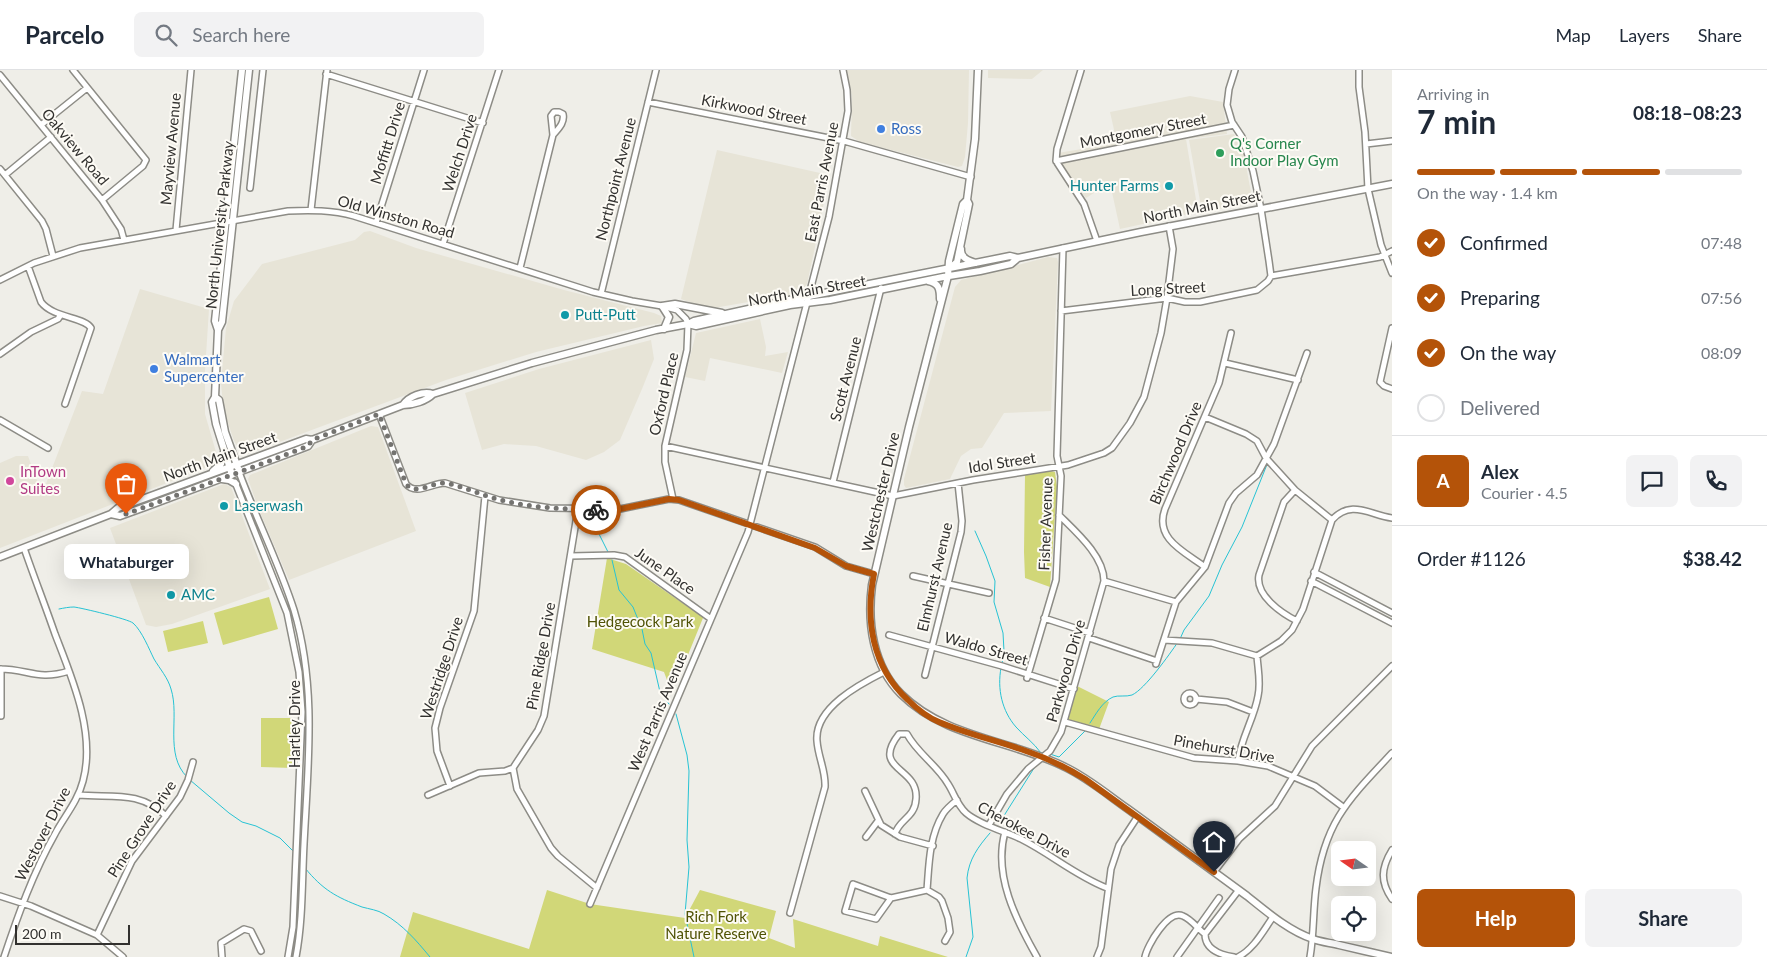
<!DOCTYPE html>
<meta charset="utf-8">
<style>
:root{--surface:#fff;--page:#f2f2f3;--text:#1f2937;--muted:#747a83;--line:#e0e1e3;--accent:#b45309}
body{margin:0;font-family:Lato,sans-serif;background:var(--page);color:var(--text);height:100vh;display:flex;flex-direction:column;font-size:19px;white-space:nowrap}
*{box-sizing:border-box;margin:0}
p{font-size:16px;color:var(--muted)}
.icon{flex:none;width:28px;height:28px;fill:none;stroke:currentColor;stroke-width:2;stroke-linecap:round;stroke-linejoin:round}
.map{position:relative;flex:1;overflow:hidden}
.panel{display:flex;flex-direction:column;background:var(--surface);width:375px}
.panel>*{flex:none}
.needle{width:32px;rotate:284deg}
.controls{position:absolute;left:1331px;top:771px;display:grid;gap:10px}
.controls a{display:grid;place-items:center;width:45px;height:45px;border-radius:8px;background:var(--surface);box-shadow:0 5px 20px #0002;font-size:25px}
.scale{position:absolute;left:15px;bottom:12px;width:115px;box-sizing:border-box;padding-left:5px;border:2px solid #32312f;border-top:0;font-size:14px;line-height:18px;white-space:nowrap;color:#32312f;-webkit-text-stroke:4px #fdfbf5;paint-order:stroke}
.pin{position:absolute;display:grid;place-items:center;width:42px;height:42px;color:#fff;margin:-51px -21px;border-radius:50% 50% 50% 0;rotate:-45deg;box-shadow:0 0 5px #0007}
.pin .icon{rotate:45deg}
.courier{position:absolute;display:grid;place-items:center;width:50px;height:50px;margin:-25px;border:4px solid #b45309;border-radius:50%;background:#fff;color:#222;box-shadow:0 1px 6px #0007}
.bubble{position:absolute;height:35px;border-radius:8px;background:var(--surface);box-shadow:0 5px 20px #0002;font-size:16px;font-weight:700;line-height:35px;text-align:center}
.headline em{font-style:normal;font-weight:700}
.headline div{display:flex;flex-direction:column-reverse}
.headline{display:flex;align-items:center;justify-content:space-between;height:85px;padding:0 25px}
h1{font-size:32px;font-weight:700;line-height:38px}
.bar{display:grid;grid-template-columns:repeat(4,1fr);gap:8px 5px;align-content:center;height:60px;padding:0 25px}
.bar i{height:6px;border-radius:4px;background:var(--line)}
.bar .current{background:var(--accent)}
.bar p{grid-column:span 4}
.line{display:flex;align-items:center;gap:12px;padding:0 25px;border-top:1px solid var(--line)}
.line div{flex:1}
.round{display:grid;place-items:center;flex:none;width:52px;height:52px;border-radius:8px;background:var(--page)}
ol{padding:0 25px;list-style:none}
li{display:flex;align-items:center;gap:15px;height:55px}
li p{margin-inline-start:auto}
li .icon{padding:5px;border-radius:50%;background:var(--accent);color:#fff;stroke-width:4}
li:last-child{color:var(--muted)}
li i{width:28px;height:28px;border:2px solid var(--line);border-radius:50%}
.primary-button{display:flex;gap:10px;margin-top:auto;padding:10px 25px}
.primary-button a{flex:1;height:58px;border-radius:8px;background:var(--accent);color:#fff;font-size:20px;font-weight:700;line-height:58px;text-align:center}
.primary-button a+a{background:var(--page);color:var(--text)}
header{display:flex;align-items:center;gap:30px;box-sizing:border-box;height:70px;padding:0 25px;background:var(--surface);border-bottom:1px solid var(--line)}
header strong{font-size:24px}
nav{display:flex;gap:28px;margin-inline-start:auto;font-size:18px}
.search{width:350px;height:45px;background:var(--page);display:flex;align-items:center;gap:12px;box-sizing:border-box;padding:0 18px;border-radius:8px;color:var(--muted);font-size:19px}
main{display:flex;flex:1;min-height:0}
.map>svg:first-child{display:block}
.built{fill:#e7e4d7}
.green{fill:#d1d778}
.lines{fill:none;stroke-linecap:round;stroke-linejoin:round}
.stream{stroke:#27c3d4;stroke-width:1}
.minor-casing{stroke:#8d8c86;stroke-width:8}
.major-casing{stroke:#8d8c86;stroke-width:9}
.minor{stroke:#fff;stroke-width:5}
.major{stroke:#fff;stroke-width:6}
.done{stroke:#747370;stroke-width:5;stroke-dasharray:0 9}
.route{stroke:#b45309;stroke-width:6}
.shop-dot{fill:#3f7fe0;stroke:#fdfbf5;stroke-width:2}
.leisure-dot{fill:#2e9e5b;stroke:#fdfbf5;stroke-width:2}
.culture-dot{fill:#0f9aa8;stroke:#fdfbf5;stroke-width:2}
.hotel-dot{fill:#d1479c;stroke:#fdfbf5;stroke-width:2}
.labels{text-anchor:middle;stroke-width:4;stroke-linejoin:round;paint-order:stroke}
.street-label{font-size:15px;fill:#32312f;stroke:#fdfbf5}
.shop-label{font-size:15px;fill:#366cbe;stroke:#fdfbf5;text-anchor:start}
.leisure-label{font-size:15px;fill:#27864d;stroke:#fdfbf5;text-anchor:start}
.culture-label{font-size:15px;fill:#0d838f;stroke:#fdfbf5;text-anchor:start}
.hotel-label{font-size:15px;fill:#b23c85;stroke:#fdfbf5;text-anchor:start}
.park-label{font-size:15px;fill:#505306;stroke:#fdfbf5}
</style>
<header>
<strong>Parcelo</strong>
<div class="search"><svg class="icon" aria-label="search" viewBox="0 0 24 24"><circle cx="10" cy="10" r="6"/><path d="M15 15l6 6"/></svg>Search here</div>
<nav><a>Map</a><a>Layers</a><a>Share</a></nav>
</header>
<main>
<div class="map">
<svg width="1392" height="887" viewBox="0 0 1392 887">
<rect width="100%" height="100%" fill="#efeee8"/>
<path class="built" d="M847 0H969L968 53 965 87 962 96 958 97 860 72 851 66 852 27Z
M988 0H1043L1032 9 988 8Z
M1190 26 1223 32 1227 64 1186 69 1198 142 1120 159 1110 113 1086 128 1061 98 1058 83 1117 73 1110 42Z
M1234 64 1244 85 1253 133 1202 142 1189 70Z
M717 80 829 105 818 163 807 214 803 219 789 225 714 238 700 236 681 229Z
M370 161 416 178 564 220 654 243 661 246 662 253 644 256 536 282 446 310 247 384H242L234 371 228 353 223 335 221 313 226 258 234 231 262 194 355 170 364 162Z
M1048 187 1057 188 1058 192 1051 341 1004 343 982 378 971 379 961 386 950 409 906 418 904 415V409L955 217 961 210Z
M140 219 209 239 205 301V344L218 389 213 395 0 478V393L16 386H28L42 424 82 321 103 324Z
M760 249 766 277 765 286 788 282 782 303 710 288 705 311 685 307 696 263Z
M651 270 654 289 642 319 620 370 604 382 586 390 536 376 504 374 482 380 465 323 539 299Z
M371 356 378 357 416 461 289 510 259 440 248 409 250 405Z
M224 414 231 417 270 519 172 554 156 557 146 555 110 458Z"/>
<path class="green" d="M1051 401 1055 402 1057 417 1050 517 1025 508 1024 482 1025 405Z
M607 488 626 494 691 539 705 543 679 607 675 606 670 618 664 602 592 579Z
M269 527 278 559 223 575 214 543Z
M203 551 208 573 168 582 163 561Z
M1075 615 1109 632 1098 662 1065 652Z
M261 648H292V698L261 697Z
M547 820 590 834 685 848 700 820 776 841 769 868 795 878 793 849 878 876 880 866 948 887H400L413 842 529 879Z"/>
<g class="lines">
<path class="stream" d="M589 444V451L595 456 608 482
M975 461 986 486 995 511 994 532 1003 563 1004 581 1002 594
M612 490 619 520 633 537 637 547 642 559 645 574 651 583 660 622 669 634
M59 539C64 538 69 537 74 537 82 538 128 549 133 553 142 561 149 579 154 589 160 599 168 608 171 619 180 647 164 684 187 707
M1180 569 1184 560 1209 526 1222 495 1242 457 1268 392
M1001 598C997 619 1002 641 1016 657 1024 666 1034 673 1041 683H1046
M676 644 687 685 689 701 687 770 689 797 685 844 694 887
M1090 653C1096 644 1102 632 1113 627 1118 625 1126 627 1132 625 1145 619 1169 585 1178 572
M1050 684 1059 687 1085 661
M190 710 229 743 242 752 256 756 280 768 294 782
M1000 752 1036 695
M305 798C323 820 336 827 362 837 369 839 378 840 384 844 403 855 416 870 430 887
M966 887 973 867 967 808C969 789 978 777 990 763"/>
<g class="minor-casing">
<path id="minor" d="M73 0 146 90 143 96 102 130
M1081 0 1057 79 1056 91 1084 134 1097 171
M1359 0V17L1365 62 1368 119 1381 175 1392 203
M326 4 483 53
M0 5 102 130 121 159 124 170
M648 32 844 71 971 107
M41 55 87 18
M1366 74 1392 71
M1056 91 1234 55
M0 99 42 151 46 159 53 186
M5 105 51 67
M250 118 263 0
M311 140 327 0
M376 153 424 0
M176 160 191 0
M443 174 499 0
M28 196 41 232C53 248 85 247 91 258L65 334
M520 198 553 65 551 46 554 42H559L563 44C565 53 558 59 553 65
M1271 206 1380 187 1392 181
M0 210 34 193 80 178 288 141C311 140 332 140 354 146L593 222 632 231 662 236 677 240 686 249 688 254 687 280 665 376V392L673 429
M601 224 656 0
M1061 241 1167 228 1185 232H1200L1257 220 1268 211 1271 206 1269 191 1261 139 1253 101 1242 67 1232 52 1227 35 1229 19 1235 0
M1392 258 1380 312 1384 316 1392 319
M0 284 31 262 58 249 60 246
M1225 293 1298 310
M379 344 406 414C416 426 432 413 445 413L499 430 550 438 620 439 669 429 679 430 815 477 846 496 874 504
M1205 347 1246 364 1257 371 1266 388 1295 420 1332 450
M0 350 48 378
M665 376 893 426 973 410 1068 395 1104 383 1112 378 1130 353 1144 327 1161 263 1167 228 1173 179 1169 156
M239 402C256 448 279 493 294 540 317 617 308 694 304 774 302 811 303 850 296 887
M235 412 287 543 299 602 302 642 293 857 288 887
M833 412 881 218
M1295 420 1284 432 1259 505C1255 525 1281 543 1297 551
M578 439 544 646 538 660 513 698 517 719 551 778 558 786 597 818
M571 486 614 485 625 487 711 549
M1205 497C1185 482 1154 469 1165 439L1219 313 1231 263
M1314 502 1392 543
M913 506 989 523
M1104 511 1176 532
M1311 511 1392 553
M1044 548 1090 563
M889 565 1002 596 1074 619
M1089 568 1157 591
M1164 570 1212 573 1257 586
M1156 594 1176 532 1205 497 1229 433 1236 423 1257 405 1274 374 1307 283
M0 599C28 599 38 611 69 601
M925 605 961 462 962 451 958 413
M1027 608 1056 510 1061 406 1057 386 1063 178
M1184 629a6 6 0 1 1 12 0a6 6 0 1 1-12 0Z
M1196 629 1227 632 1253 642
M1 646V599
M1065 652 1194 688 1238 691 1268 696 1315 716 1343 737
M1238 691C1241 668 1254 649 1258 626 1261 613 1258 600 1257 586L1281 571 1292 560 1303 539 1332 450C1351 429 1370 445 1392 448
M450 716 437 681 435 658 440 638 474 541 485 426
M865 721 881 755 900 767 933 776
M78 725C112 728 139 720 166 746
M428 725 479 703 505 701 513 698
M989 755 1007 724 1028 699 1050 681 1061 662 1104 511C1104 486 1076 462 1059 445
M1005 762C993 805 1016 850 1037 887
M895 764C899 749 915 748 916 729 919 696 870 701 899 664H907C917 683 937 695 948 714 954 723 957 735 966 743 980 755 1004 761 1021 769 1051 784 1076 806 1107 818
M866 767 878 751
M1392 780C1381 798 1380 812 1392 829
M1214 802 1239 769 1275 736 1312 676 1392 596
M927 820C929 795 929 767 943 744 946 739 952 734 957 730
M0 826 31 836 97 865 123 887
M891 828 876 849 845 841 853 814 891 828 927 820 939 827 942 831 948 848 950 862 945 871
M590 834 748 462 829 147 848 41 847 20 843 0
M790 843 825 717C826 701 818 687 817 671 814 638 860 614 884 602
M97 865 132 791 180 727 188 710 193 692
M4 887C18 845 33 803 55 764 64 747 78 731 83 711 96 663 72 608 55 564 45 535 34 507 24 478
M222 887 221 873 244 859 251 861 261 881
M1097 887 1101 877 1111 799 1119 775 1138 746
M1145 887C1147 876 1168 839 1183 846 1191 849 1198 859 1205 864
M1177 887 1219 828
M1234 887C1221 885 1205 880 1205 864L1238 821
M1238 887C1254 879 1263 861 1273 847
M1310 887C1314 864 1313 841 1316 818 1324 752 1349 729 1392 683"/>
</g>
<g class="major-casing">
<path id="major" d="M967 130 963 134 949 191 948 206 909 357 872 515C867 553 873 596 901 624 945 668 1012 670 1065 697 1088 708 1108 725 1128 739 1168 768 1207 797 1247 826 1267 842 1289 861 1313 869 1321 872 1331 873 1339 875 1356 879 1374 883 1391 887
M961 179C960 188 969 191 976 193
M950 198 957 192 969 134 967 130 975 69 978 0
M928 211C939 213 940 219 940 229
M688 254 696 256 790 235 830 230 943 207 980 201 1011 194 1018 188 1141 162 1392 114
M664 259 669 247 662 236 675 234 722 243
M218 260 215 251 242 0
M215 327 219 330 225 362 238 398
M403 335C409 326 423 321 433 324
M213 401 221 394 224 382
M232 405 216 354 212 332 215 327 218 260 222 252 249 0
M222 409 229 410 236 414
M111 444 120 446 145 437 295 381 308 376 312 370
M0 487 111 444 118 438 306 369 312 370 403 335C413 335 426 331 433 324L532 293 656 260 688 254 694 251 789 230 1010 186 1018 188"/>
</g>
<use href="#minor" class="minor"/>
<use href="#major" class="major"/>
</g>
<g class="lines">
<path class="done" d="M126 444 272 390 308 376 312 370 379 344 406 414C416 426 432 412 445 413 464 416 482 426 501 430 532 438 564 439 596 440"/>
<path class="route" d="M596 440 620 439 669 429 679 430 815 478 846 496 874 504C865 550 872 597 908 630 917 639 927 647 939 652 967 664 998 671 1026 681 1047 688 1066 697 1085 709L1214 802"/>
</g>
<g class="shop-dot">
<circle cx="881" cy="59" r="5"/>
<circle cx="154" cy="299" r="5"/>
</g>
<circle class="leisure-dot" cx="1220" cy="83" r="5"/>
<g class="culture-dot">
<circle cx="1169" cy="116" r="5"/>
<circle cx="565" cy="245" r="5"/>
<circle cx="224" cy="436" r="5"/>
<circle cx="171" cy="525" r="5"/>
</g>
<circle class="hotel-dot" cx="10" cy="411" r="5"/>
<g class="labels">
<g class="street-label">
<text transform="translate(754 40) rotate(11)" y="5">Kirkwood Street</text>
<text transform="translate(1143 61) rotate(-11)" y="5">Montgomery Street</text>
<text transform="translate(388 73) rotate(-73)" y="5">Moffitt Drive</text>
<text transform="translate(75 77) rotate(50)" y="5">Oakview Road</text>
<text transform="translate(171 79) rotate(-85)" y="5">Mayview Avenue</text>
<text transform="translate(460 83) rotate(-72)" y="5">Welch Drive</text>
<text transform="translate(616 109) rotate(-76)" y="5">Northpoint Avenue</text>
<text transform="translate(822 112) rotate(-79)" y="5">East Parris Avenue</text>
<text transform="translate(1202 137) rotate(-11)" y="5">North Main Street</text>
<text transform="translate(396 147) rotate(16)" y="5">Old Winston Road</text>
<text transform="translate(220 155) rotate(-84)" y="5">North University Parkway</text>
<text transform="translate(1168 219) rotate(-3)" y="5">Long Street</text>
<text transform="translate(807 221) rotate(-10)" y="5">North Main Street</text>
<text transform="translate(846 309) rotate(-76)" y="5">Scott Avenue</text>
<text transform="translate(664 324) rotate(-77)" y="5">Oxford Place</text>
<text transform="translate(1176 383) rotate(-67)" y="5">Birchwood Drive</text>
<text transform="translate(220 387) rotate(-20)" y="5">North Main Street</text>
<text transform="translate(1002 393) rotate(-9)" y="5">Idol Street</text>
<text transform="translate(881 422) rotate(-77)" y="5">Westchester Drive</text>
<text transform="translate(1046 454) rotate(-88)" y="5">Fisher Avenue</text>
<text transform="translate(665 501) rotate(35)" y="5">June Place</text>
<text transform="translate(935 507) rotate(-77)" y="5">Elmhurst Avenue</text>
<text transform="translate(986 579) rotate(16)" y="5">Waldo Street</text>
<text transform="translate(541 586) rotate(-80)" y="5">Pine Ridge Drive</text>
<text transform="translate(442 598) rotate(-72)" y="5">Westridge Drive</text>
<text transform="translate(1066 601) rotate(-74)" y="5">Parkwood Drive</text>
<text transform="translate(658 642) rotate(-67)" y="5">West Parris Avenue</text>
<text transform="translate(295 654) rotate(-90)" y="5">Hartley Drive</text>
<text transform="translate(1224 679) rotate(10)" y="5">Pinehurst Drive</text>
<text transform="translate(142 759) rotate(-57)" y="5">Pine Grove Drive</text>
<text transform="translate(1024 760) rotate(28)" y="5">Cherokee Drive</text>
<text transform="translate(43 764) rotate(-63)" y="5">Westover Drive</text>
</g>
<g class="shop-label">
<text x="891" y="64">Ross</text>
<text x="164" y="295">Walmart<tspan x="164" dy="17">Supercenter</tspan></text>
</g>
<g class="leisure-label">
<text x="1230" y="79">Q's Corner<tspan x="1230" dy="17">Indoor Play Gym</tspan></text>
</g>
<g class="culture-label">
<text x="1159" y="121" text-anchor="end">Hunter Farms</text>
<text x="575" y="250">Putt-Putt</text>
<text x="234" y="441">Laserwash</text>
<text x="181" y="530">AMC</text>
</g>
<g class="hotel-label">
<text x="20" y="407">InTown<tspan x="20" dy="17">Suites</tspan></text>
</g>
<g class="park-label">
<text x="640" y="557">Hedgecock Park</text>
<text x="716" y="852">Rich Fork<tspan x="716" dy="17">Nature Reserve</tspan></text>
</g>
</g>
</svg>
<div class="controls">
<a><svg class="needle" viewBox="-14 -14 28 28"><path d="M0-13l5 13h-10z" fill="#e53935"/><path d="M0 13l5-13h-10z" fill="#747a83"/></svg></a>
<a><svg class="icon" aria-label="locate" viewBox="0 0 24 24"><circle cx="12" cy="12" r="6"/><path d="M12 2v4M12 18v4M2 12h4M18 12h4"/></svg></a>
</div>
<div class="scale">200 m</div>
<div class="pin" style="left:126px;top:444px;background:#ea580c"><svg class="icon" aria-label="bag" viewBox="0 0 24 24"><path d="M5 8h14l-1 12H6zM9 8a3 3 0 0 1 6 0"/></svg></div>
<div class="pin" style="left:1214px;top:802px;background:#1f2937"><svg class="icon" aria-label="home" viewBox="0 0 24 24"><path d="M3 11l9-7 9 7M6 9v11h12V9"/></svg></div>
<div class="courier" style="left:596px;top:440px"><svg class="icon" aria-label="bike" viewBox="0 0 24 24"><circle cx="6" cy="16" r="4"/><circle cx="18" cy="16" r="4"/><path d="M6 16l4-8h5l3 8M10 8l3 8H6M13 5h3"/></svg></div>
<div class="bubble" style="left:64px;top:474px;width:125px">Whataburger</div>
</div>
<section class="panel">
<div class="headline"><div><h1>7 min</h1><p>Arriving in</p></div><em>08:18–08:23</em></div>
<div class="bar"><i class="current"></i><i class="current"></i><i class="current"></i><i></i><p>On the way · 1.4 km</p></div>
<ol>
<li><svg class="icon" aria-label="check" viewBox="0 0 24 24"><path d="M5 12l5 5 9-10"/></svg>Confirmed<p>07:48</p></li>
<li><svg class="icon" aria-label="check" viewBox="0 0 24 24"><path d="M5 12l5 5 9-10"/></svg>Preparing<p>07:56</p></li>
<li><svg class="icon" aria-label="check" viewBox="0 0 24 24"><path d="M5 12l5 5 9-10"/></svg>On the way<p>08:09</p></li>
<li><i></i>Delivered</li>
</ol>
<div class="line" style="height:90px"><b class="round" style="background:var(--accent);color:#fff">A</b><div><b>Alex</b><p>Courier · 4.5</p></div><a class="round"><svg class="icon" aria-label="chat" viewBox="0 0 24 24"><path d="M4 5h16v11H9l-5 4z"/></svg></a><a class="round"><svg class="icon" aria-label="phone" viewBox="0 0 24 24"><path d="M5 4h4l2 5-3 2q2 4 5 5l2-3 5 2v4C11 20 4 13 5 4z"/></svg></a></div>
<div class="line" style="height:65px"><div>Order #1126</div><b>$38.42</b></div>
<div class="primary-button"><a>Help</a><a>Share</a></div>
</section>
</main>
